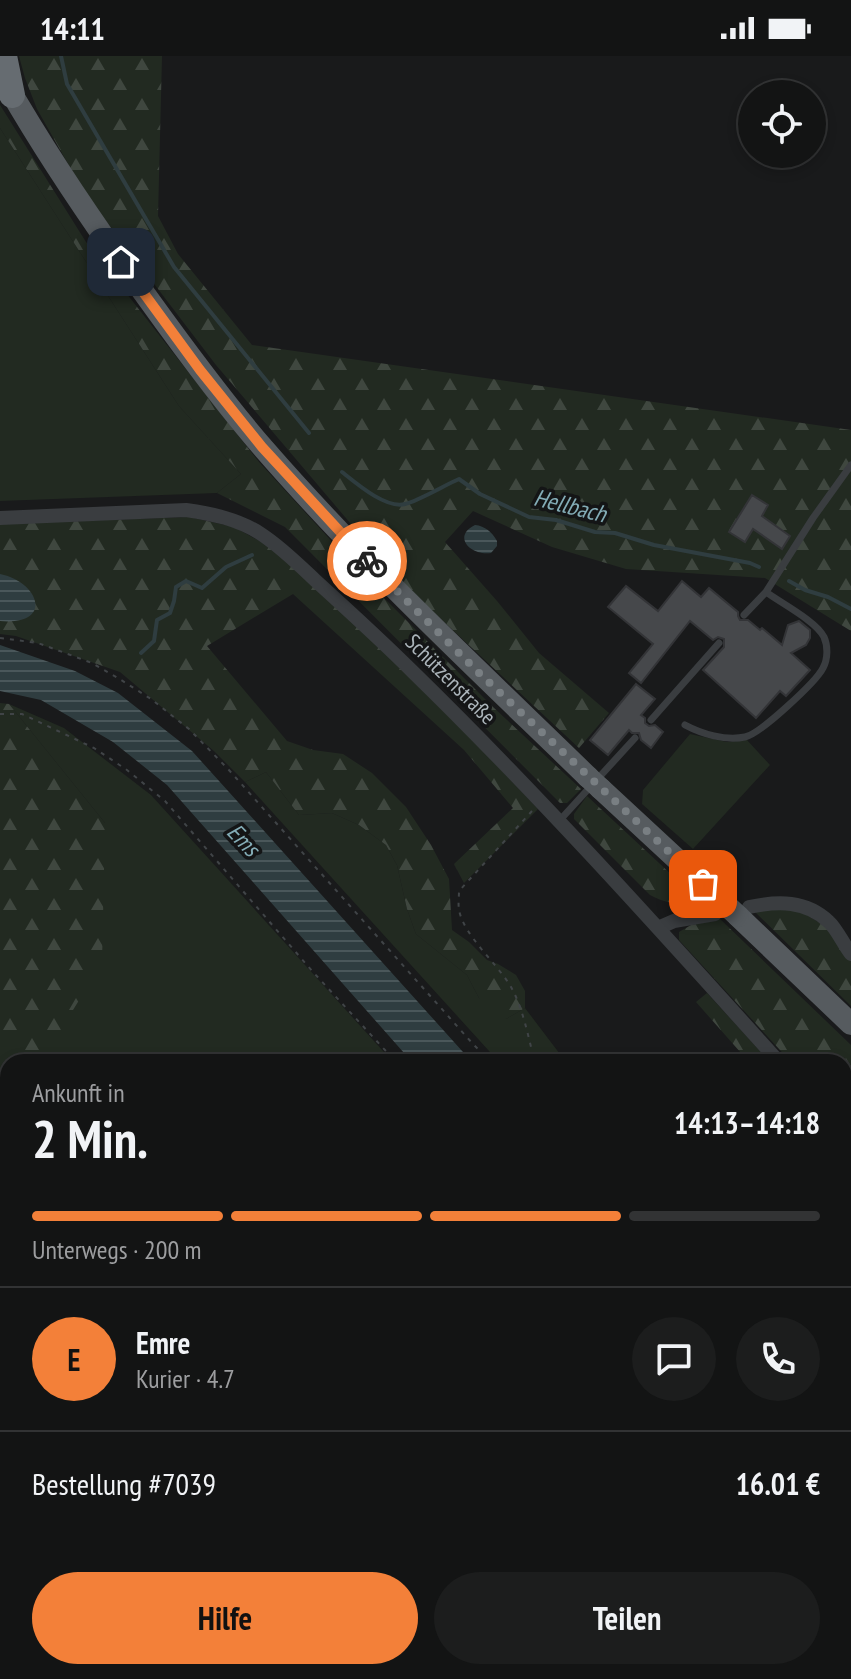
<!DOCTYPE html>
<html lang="de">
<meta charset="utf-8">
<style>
:root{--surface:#131414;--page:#1c1d1d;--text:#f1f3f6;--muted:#9d9ea0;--line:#323334;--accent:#f38039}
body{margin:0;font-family:"PT Sans Narrow",sans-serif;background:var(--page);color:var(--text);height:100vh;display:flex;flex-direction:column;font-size:30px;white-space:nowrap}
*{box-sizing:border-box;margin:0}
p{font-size:26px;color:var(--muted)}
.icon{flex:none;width:44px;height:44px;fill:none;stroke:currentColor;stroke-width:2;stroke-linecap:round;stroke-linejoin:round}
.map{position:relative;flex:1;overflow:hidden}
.drawer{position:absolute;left:0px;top:998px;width:852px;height:626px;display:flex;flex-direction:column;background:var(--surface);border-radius:24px 24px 0 0;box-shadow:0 4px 12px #0003,0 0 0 2px var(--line)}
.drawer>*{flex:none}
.tools{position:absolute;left:738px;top:24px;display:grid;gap:16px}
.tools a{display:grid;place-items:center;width:88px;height:88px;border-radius:50%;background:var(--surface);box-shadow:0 4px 12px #0003,0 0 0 2px var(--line);font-size:40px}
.pin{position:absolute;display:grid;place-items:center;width:68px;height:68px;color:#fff;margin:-34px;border-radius:16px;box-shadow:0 4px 12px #0006}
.courier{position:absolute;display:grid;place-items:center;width:80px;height:80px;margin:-40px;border:6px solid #f38039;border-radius:50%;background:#fff;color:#222;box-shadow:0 2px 10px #0007}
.summary em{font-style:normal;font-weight:700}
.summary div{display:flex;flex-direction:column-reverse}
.summary{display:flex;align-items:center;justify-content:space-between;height:136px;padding:0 32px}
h1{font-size:52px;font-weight:700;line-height:60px}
.bar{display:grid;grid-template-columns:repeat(4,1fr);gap:12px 8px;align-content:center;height:96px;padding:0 32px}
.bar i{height:10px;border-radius:6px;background:var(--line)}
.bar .current{background:var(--accent)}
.bar p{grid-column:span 4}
.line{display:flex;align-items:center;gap:20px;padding:0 32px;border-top:2px solid var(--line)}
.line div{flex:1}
.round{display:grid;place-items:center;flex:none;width:84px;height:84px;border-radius:42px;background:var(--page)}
.cta{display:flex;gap:16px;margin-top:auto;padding:16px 32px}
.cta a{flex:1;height:92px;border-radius:48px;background:var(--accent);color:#111;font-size:32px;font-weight:700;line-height:92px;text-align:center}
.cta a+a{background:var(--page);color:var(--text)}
.status{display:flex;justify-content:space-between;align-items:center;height:56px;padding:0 40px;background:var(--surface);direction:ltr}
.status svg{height:22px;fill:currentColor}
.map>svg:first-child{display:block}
.green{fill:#222a21}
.forest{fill:url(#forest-firs)}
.water{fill:url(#water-rules)}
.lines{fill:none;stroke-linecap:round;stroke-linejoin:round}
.stream{stroke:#2f3d40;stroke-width:4}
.building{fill:#46484b;stroke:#333437;stroke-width:2}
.path{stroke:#404447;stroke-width:2;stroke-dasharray:4 6;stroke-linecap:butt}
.service{stroke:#3a3d40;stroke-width:7}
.minor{stroke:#3a3d40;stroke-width:14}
.primary{stroke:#565b5f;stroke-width:22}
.motorway{stroke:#666c71;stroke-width:26}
.primary-bridge{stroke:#565b5f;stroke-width:22}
.done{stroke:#797f83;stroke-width:8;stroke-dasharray:0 14.4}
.route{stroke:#f38039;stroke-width:10}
.labels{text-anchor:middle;stroke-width:7;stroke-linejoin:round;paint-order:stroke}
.street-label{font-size:22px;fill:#acb5bb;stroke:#141516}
.water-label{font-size:24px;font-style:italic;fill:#83acb6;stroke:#141516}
</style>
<div class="status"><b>14:11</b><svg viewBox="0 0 49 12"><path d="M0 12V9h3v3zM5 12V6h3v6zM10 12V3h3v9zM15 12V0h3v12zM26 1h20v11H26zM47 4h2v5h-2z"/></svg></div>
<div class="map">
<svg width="851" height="1623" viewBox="0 0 851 1623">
<defs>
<pattern id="forest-firs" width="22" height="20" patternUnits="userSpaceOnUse" patternTransform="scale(2)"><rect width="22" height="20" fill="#222a21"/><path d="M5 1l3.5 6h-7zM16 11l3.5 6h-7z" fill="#3f473f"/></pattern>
<pattern id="water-rules" width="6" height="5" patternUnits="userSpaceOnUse" patternTransform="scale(2)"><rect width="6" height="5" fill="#2f3d40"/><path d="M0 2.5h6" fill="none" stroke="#4a575a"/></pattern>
</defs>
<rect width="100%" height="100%" fill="#191a1b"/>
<path class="green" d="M0 72 179 350 241 418 217 437 0 445Z
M9 648 64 672 151 739 393 1006H39L44 1001 105 767Z
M690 678 727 686 747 684 770 709 693 793 642 748 643 734Z
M266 716 299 759 332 757 359 769 386 789 397 809 407 853 416 878 467 919 479 942 506 963 525 952 566 1006H499L245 726Z
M8 1036V1259L0 1261V1043Z
M844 1261H851V1399L844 1392Z
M8 1323V1446L0 1430V1326Z
M8 1599V1616H342L355 1623H0V1603Z
M531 1616H809L805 1623H529Z"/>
<path class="forest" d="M19 0H162L158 160 178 198 252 289 851 374V575L765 522 626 513 552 491 473 455 445 486 497 545 539 597 609 657 579 692 396 521 216 309 84 136 37 53 25 22Z
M0 49 86 186 259 406 380 538 493 651 581 733 567 747H560L285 471 217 437 241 418 179 350 0 72Z
M189 461 234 471 279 496 437 647 538 753 464 827 454 808 513 752 464 694 293 538 207 590 287 685 313 694 343 698 372 717 406 751 431 789 449 823 452 874 469 886 487 904 498 908 516 919 525 935V952L506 963 491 960 479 942 467 919 416 878 407 853 397 809 386 789 359 769 332 757 299 759 266 716 245 726 214 695 120 616 16 580 0 578V468Z
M0 647 9 648 105 767 102 907 44 1001 39 1006H8V1036L0 1043Z
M587 740 702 847C682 850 667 848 650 839L574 763V758Z
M772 852 792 854 805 858 828 872 851 905V950L755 856Z
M720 863 851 989V1023L844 1028V1006H791L679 884V876L691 869Z
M707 937 770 1006H749L696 946Z
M844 1073 851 1075V1261H844Z
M0 1430 8 1446V1518L0 1523Z"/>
<path class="water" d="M475 469C485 470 492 476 497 485V490L491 497C470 500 452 480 475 469Z
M0 518C40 526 54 570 0 565Z
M0 589 75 615 118 637 192 695 472 1006H412L167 729 113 686 41 644 0 635Z
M8 1518V1599L0 1603V1523Z
M342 1616H531L529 1623H355Z"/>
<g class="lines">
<path class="stream" d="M61 0 67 28 174 211 309 377
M342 416C357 428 386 453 405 448 418 445 445 429 459 423L480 438 529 461 556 464 595 476 615 477 654 489 750 507 759 511
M789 525 805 534 828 541 851 553
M141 597 154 585 157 564 170 557 174 545 176 531 186 525 202 532 226 511 252 499"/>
</g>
<path class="building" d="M752 439 768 449 762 460 790 480 782 493 753 473 745 486 729 476Z
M682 525 701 541 709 532 738 556V560L740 564H748L760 574 762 572 782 589 788 569 799 565 810 574V582L806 589 791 597 810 614 786 640 780 635 756 662 703 614 724 591V583L718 581 713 584 690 565 641 627 629 617 653 588 608 551 626 530 658 555Z
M636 628 655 643 641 659 645 662V667L649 670 655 669 663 676 651 692 641 684 639 677H632L629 674 608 699 590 684Z"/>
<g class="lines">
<path class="path" d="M0 582 38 587 92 607 118 622 151 643 189 673 228 713 473 988 491 1006
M0 658H22L94 692 127 714 165 745 313 916 396 1006
M532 755 459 835C459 841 458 848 459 854 464 880 497 907 511 931 523 952 528 980 534 1003L533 1006
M844 1403 851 1411
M844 1519 851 1526
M844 1573 851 1560
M817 1623 821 1616"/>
<path class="service" d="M744 559 766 536 813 462 851 409
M651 664 719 587
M685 669C702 678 725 685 745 681 760 678 816 626 823 612 828 603 828 590 824 581 816 565 781 547 766 536
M560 764 635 682"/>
<path class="minor" d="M0 462 186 454C213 458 238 463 261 478 281 491 298 508 316 525 349 555 382 585 413 616 541 741 660 874 779 1006
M749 851C778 845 806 844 829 866 836 872 844 889 851 898
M658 872 674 865 715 858
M844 1060 851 1062"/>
<path class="primary" d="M5 26C48 101 97 173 149 244 185 294 223 346 264 393 365 509 478 614 588 721
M601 733 724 847
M738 860 851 968"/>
<path class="motorway" d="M4 0 12 39"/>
<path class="primary-bridge" d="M588 721 601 733
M724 847 738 860"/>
</g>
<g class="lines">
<path class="done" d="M367 505 478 616 703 828"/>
<path class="route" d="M121 206 200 314 262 391 367 505"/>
</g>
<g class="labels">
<g class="street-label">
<text transform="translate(451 623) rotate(45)" y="8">Schützenstraße</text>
</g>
<g class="water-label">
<text transform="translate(570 450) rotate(14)" y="8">Hellbach</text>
<text transform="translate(243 784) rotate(46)" y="8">Ems</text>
</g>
</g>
</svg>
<div class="tools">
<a><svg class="icon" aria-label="locate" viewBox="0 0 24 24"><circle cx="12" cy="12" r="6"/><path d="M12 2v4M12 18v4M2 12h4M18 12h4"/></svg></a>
</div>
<div class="pin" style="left:703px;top:828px;background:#ea580c"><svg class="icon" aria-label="bag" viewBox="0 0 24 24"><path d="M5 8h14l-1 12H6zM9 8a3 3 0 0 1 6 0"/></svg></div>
<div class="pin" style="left:121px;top:206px;background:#1f2937"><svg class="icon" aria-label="home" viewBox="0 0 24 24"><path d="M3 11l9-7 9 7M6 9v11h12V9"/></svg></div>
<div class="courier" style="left:367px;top:505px"><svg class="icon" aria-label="bike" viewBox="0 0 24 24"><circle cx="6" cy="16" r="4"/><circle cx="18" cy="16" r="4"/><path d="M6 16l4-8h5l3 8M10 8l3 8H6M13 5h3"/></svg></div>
<section class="drawer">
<div class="summary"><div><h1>2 Min.</h1><p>Ankunft in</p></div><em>14:13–14:18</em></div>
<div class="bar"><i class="current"></i><i class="current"></i><i class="current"></i><i></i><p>Unterwegs · 200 m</p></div>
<div class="line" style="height:144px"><b class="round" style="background:var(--accent);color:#111">E</b><div><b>Emre</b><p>Kurier · 4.7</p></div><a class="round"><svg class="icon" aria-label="chat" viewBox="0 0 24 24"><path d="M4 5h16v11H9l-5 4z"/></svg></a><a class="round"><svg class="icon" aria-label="phone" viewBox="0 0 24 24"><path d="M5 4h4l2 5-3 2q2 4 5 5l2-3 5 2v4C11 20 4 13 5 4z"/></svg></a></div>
<div class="line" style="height:104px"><div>Bestellung #7039</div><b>16.01 €</b></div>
<div class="cta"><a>Hilfe</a><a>Teilen</a></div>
</section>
</div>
